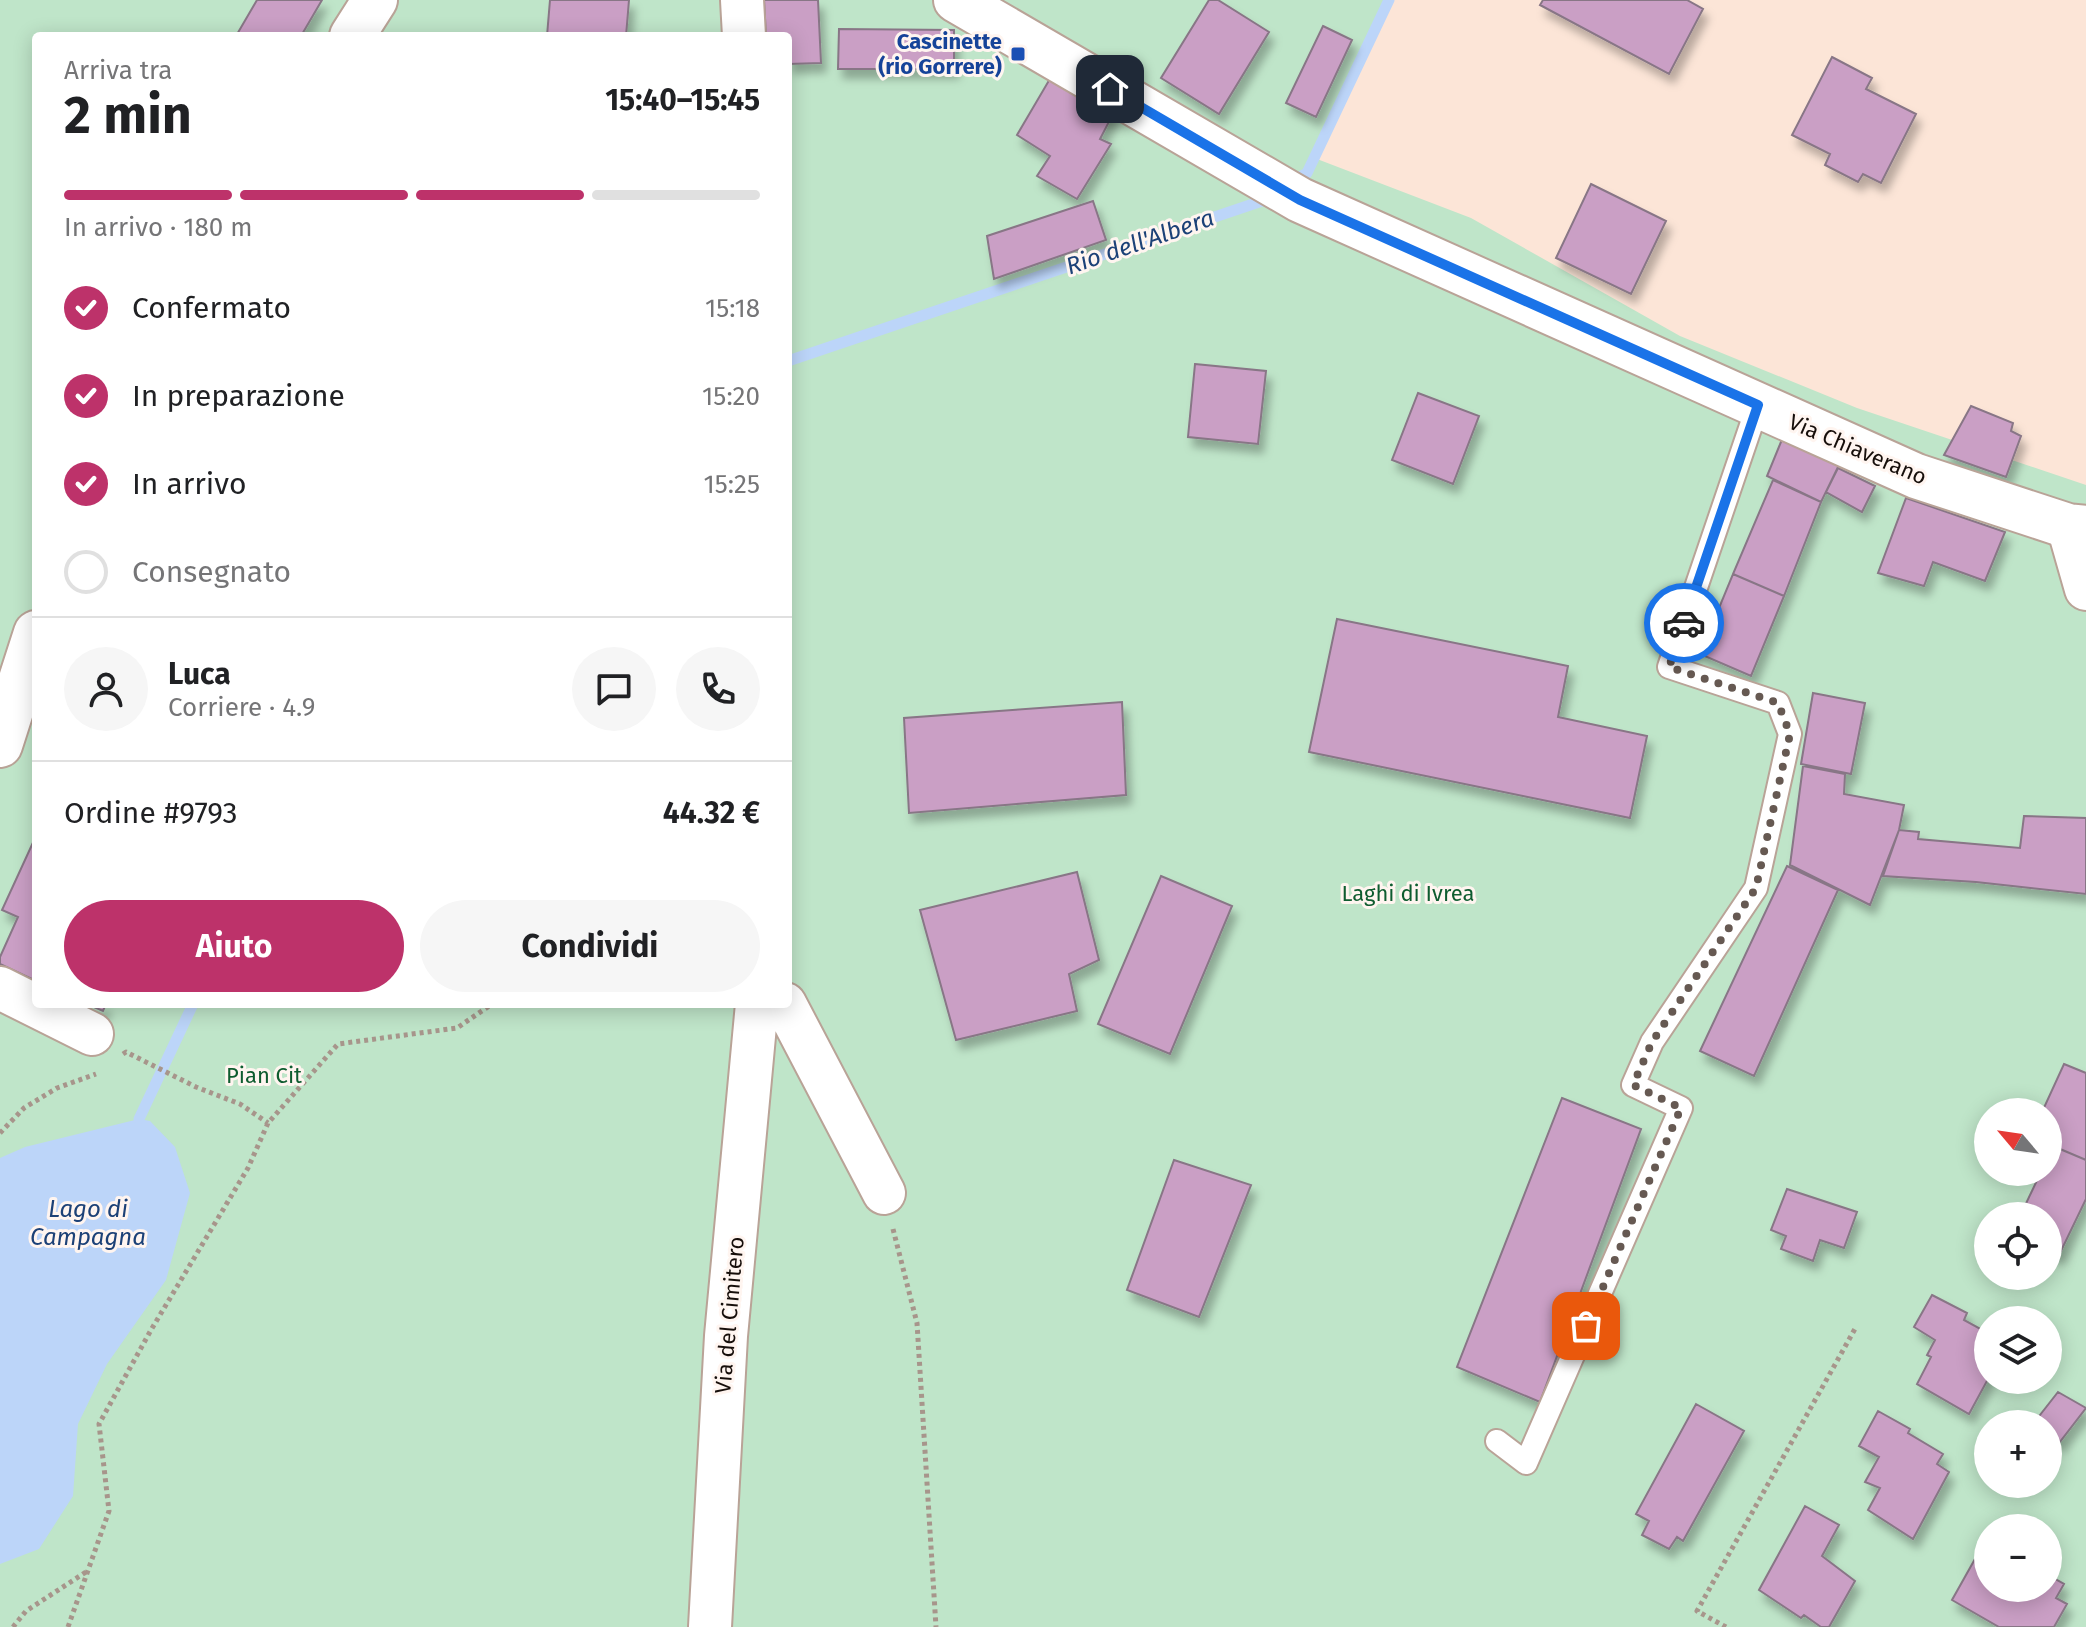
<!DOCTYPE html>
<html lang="it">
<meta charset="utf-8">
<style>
:root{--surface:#fff;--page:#f6f6f6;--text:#202124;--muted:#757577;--line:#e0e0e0;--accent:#bd326a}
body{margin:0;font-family:"Fira Sans",sans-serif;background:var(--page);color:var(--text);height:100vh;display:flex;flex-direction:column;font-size:30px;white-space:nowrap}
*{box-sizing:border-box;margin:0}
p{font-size:26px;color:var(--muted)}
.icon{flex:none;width:44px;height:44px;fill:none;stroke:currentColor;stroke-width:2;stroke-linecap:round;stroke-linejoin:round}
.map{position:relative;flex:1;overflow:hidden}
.details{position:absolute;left:32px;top:32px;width:760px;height:976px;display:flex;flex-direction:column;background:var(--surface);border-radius:8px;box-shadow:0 4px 20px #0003}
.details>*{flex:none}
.needle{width:52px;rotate:299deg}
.controls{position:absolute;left:1974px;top:1098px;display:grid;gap:16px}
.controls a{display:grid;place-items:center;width:88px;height:88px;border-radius:50%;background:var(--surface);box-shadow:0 4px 20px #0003;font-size:40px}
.pin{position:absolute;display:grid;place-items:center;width:68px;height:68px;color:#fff;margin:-34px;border-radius:16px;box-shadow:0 4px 12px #0006}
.courier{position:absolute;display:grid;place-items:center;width:80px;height:80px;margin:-40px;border:6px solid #1a73e8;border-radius:50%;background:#fff;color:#222;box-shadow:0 2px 10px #0007}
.overview em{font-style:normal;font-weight:700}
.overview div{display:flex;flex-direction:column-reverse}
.overview{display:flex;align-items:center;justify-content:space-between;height:136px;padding:0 32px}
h1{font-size:52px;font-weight:700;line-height:60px}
.bar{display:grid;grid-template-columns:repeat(4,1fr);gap:12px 8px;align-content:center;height:96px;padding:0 32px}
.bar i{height:10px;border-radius:6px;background:var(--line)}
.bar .current{background:var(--accent)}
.bar p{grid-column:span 4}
.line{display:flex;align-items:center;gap:20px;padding:0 32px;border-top:2px solid var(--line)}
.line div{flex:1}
.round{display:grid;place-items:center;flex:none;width:84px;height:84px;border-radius:42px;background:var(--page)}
ol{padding:0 32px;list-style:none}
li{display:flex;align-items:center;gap:24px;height:88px}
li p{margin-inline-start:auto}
li .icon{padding:8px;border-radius:50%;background:var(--accent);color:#fff;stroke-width:4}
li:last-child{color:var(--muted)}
li i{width:44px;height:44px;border:4px solid var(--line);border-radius:50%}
.cta{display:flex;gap:16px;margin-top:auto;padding:16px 32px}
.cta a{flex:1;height:92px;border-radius:48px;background:var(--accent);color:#fff;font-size:32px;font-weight:700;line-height:92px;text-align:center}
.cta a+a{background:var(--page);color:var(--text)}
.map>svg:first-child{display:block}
.green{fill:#bfe5c9;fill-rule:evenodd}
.water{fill:#bcd5f9}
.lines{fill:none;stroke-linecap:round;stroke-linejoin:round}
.stream{stroke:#bcd5f9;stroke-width:11}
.building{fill:#ca9fc5;stroke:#887686;stroke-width:2;filter:url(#shadow)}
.service-casing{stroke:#b9a397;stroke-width:26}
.minor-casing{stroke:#b9a397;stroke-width:46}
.tertiary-casing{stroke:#b9a397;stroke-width:48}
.path{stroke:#a7958b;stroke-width:5;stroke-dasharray:4 4;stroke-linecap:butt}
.service{stroke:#fff;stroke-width:22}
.minor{stroke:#fff;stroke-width:42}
.tertiary{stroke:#fff;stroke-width:44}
.done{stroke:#665952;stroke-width:8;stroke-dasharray:0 14.4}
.route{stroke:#1a73e8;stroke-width:10}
.transit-dot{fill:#1a4fb4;stroke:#fff5f0;stroke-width:3}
.labels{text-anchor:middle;stroke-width:6;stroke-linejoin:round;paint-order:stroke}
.transit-label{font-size:22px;font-weight:bold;fill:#164399;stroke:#fff5f0;text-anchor:end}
.street-label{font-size:22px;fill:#160e0a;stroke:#fff5f0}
.park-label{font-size:22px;fill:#0e5c2f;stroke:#fff5f0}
.water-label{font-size:24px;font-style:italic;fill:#1c4177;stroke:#fff5f0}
</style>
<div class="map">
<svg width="2086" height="1627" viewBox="0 0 2086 1627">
<defs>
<filter id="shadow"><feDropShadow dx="5" dy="9" stdDeviation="4" flood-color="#0004"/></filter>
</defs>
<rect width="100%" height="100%" fill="#fce5d7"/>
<path class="green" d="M0 0H1390L1317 159 1471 218 1680 336 1857 408 2086 485V1627H0ZM36 36H788V1004H36ZM1988 1112H2048V1172H1988ZM1988 1216H2048V1276H1988ZM1988 1320H2048V1380H1988ZM1988 1424H2048V1484H1988ZM1988 1528H2048V1588H1988Z"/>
<path class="water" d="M139 1119 150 1121 175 1147 190 1193 166 1280 107 1364 78 1424 73 1496 39 1549 0 1564V1158L25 1147Z"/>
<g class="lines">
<path class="stream" d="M1289 183 1307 173 1389 0
M788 361 1262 201 1271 195
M139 1119 193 1004"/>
</g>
<path class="building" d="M257 0H322L301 36H236Z
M550 0H629L626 36H547Z
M764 0H818L821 63 788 64V36H766Z
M1209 0H1218L1269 32 1219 114 1161 78Z
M1543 0H1687L1703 9 1669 74 1540 5Z
M1323 26 1352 40 1316 117 1286 103Z
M839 29 954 30V69H838Z
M1832 57 1872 78 1866 89 1916 114 1881 183 1863 174 1858 182 1825 165 1830 154 1792 135Z
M1051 77 1114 112 1100 139 1111 144 1077 199 1037 176 1050 156 1017 135Z
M1591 184 1666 221 1631 294 1556 258Z
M1093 201 1106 240 994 279 987 236Z
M1195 364 1266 371 1258 444 1188 437Z
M1418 393 1479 416 1453 484 1392 460Z
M1971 406 2013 423 2011 431 2021 436 2006 477 1944 455Z
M1783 437 1839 465 1821 502 1767 476Z
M1838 468 1875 486 1862 512 1826 492Z
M1773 480 1821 502 1784 596 1733 574Z
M1906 498 2005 532 1985 581 1933 562 1924 586 1878 573Z
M1733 574 1784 596 1751 676 1700 654Z
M1337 619 1568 666 1558 717 1647 736 1630 818 1309 752Z
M1813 693 1865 703 1851 774 1801 764Z
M1122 702 1126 795 909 813 904 718Z
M1803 766 1845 774 1844 794 1904 805 1899 830 1870 905 1790 865Z
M2024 816 2086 818V894L1976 882 1883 876 1899 830 1919 832 1918 839 2020 848Z
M36 836V981L0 964V957L18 917 2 910Z
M1787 866 1838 890 1754 1076 1700 1051Z
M1077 872 1099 960 1069 974 1077 1011 956 1040 920 910Z
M1161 876 1232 906 1170 1054 1098 1024Z
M87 1004H106L103 1011Z
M2064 1064 2086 1073V1160L2048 1144V1112H2042Z
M1562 1098 1641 1129 1540 1402 1457 1367Z
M2053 1146 2086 1160V1199L2059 1255 2048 1251V1216H2020L2041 1172H2048V1157Z
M1174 1160 1251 1185 1199 1317 1127 1290Z
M1787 1189 1857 1212 1844 1248 1820 1240 1813 1261 1781 1249 1786 1236 1771 1230Z
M1932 1295 1967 1313 1964 1320 1988 1333V1379L1969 1414 1917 1384 1931 1357 1927 1355 1935 1340 1914 1327Z
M2058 1392 2086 1408 2059 1443 2048 1435V1424H2033Z
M1696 1404 1744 1431 1683 1541 1677 1537 1669 1549 1642 1535 1649 1521 1636 1514Z
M1878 1411 1910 1429 1908 1433 1943 1454 1937 1464 1949 1472 1913 1539 1868 1510 1880 1488 1865 1482 1879 1457 1859 1446Z
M1805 1506 1839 1525 1822 1556 1855 1581 1829 1627H1821L1804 1615 1801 1618 1759 1590Z
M1975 1559 1988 1567V1588H2048V1575L2064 1584 2056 1598 2067 1604 2054 1627H1999L1952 1600Z"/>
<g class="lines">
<g class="service-casing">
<path id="service" d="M1497 1441 1526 1463 1681 1108 1633 1085 1652 1042 1756 888 1790 734 1778 703 1669 667 1758 405"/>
</g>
<g class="minor-casing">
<path id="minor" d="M742 0 744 36
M2068 526 2086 589
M0 988 92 1034
M785 1004 884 1193
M710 1627 726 1336 757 1004"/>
</g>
<g class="tertiary-casing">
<path id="tertiary" d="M956 0 1300 200 1916 476 2068 526 2086 528
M352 36 375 0
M0 745 36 633"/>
</g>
<path class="path" d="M123 1054 126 1052 196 1087 240 1104 268 1123
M0 1133 24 1108 57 1088 96 1074
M893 1229 917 1323 936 1627
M13 1627 26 1611 86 1572
M68 1627 109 1511 99 1424 151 1330 248 1168 268 1123 338 1044 457 1028 492 1004
M1726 1627 1697 1611 1856 1327"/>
<use href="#service" class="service"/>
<use href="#minor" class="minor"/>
<use href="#tertiary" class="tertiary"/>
</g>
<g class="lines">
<path class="done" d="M1586 1326 1681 1108 1633 1085 1652 1042 1756 888 1790 734 1778 703 1669 667 1684 623"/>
<path class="route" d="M1110 89 1300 200 1758 405 1684 623"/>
</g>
<rect class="transit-dot" x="1010" y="46" width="16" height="16" rx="4"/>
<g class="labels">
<g class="transit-label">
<text x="1002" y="49">Cascinette<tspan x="1002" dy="25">(rio Gorrere)</tspan></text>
</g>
<g class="street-label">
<text transform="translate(1858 449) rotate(23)" y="8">Via Chiaverano</text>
<text transform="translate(729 1315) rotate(-85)" y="8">Via del Cimitero</text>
</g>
<g class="park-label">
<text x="1408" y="901">Laghi di Ivrea</text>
<text x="264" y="1083">Pian Cit</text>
</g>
<g class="water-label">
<text transform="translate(1140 242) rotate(-19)" y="8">Rio dell'Albera</text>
<text x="88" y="1217">Lago di<tspan x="88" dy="28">Campagna</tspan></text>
</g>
</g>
</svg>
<div class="controls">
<a><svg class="needle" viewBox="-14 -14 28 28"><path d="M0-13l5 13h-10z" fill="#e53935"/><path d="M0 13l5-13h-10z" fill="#757577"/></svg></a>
<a><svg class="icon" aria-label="locate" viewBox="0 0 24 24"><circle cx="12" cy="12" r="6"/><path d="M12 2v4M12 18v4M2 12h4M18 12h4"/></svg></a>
<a><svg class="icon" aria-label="layers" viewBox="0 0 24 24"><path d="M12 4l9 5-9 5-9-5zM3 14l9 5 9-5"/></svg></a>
<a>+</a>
<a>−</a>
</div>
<div class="pin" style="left:1586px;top:1326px;background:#ea580c"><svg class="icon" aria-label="bag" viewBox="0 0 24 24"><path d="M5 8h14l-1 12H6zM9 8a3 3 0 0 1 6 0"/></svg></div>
<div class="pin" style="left:1110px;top:89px;background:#1f2937"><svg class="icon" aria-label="home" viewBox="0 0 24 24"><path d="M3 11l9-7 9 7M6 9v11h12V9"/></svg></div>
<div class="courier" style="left:1684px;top:623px"><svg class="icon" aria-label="car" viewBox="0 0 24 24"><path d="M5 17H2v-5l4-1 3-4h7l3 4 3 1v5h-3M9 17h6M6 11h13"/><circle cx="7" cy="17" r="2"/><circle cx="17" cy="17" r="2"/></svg></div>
<section class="details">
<div class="overview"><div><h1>2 min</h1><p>Arriva tra</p></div><em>15:40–15:45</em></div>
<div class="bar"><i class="current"></i><i class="current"></i><i class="current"></i><i></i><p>In arrivo · 180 m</p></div>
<ol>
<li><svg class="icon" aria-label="check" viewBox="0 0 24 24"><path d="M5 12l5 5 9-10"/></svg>Confermato<p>15:18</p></li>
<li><svg class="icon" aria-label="check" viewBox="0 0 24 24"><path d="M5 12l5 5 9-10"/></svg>In preparazione<p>15:20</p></li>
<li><svg class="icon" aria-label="check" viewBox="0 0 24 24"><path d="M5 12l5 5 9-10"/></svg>In arrivo<p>15:25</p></li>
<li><i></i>Consegnato</li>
</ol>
<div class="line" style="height:144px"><a class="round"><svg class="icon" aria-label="person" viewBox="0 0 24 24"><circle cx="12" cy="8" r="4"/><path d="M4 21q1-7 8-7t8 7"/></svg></a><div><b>Luca</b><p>Corriere · 4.9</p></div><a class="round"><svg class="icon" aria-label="chat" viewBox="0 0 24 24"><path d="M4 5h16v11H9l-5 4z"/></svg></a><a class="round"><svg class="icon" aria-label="phone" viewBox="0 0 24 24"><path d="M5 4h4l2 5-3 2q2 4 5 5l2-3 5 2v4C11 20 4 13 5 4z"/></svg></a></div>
<div class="line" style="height:104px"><div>Ordine #9793</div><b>44.32 €</b></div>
<div class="cta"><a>Aiuto</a><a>Condividi</a></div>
</section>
</div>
